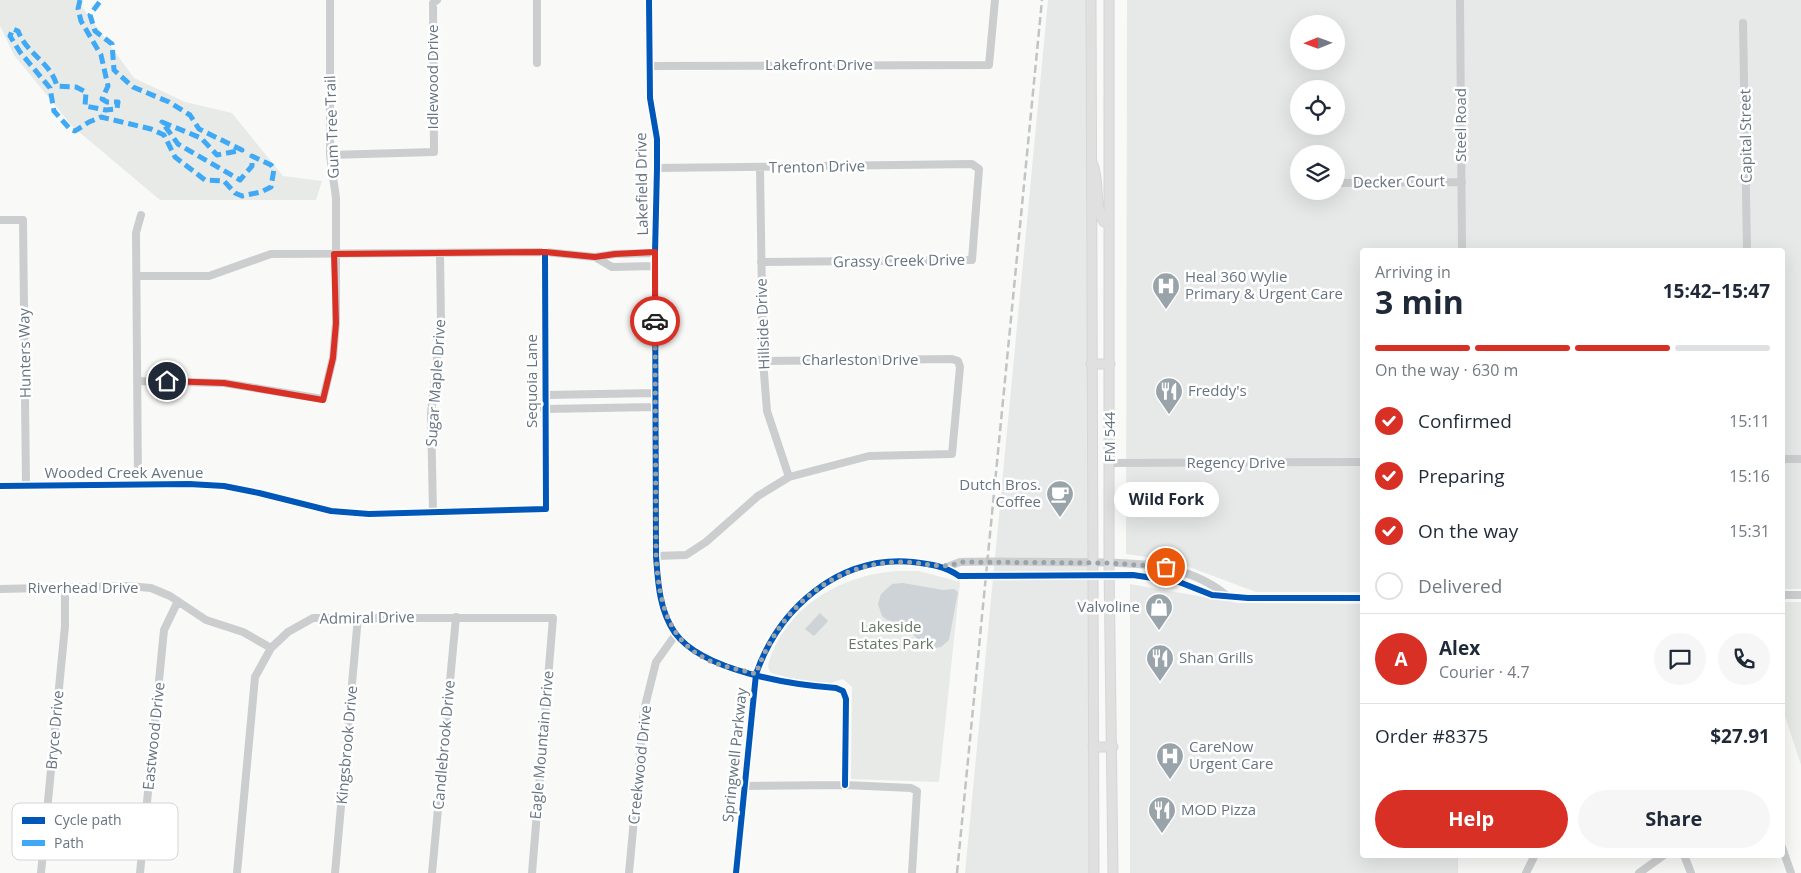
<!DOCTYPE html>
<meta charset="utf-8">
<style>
:root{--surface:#fff;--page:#f6f6f7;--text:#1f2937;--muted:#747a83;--line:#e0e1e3;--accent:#d93025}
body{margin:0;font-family:"Open Sans",sans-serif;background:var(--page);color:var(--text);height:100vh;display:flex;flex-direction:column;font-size:19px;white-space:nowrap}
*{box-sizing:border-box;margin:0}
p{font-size:16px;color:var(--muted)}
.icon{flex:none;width:28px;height:28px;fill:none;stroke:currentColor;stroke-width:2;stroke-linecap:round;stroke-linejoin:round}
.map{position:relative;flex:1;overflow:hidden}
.drawer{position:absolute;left:1360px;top:248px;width:425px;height:610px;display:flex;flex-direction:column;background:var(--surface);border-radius:5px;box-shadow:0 5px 20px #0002}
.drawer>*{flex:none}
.needle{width:32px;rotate:269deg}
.tools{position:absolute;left:1290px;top:15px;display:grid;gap:10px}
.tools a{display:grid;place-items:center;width:55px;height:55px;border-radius:50%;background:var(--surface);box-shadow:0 5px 20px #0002;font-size:25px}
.pin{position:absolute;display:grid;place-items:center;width:42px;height:42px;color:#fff;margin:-21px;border:2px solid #fff;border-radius:50%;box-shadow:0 1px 5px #0007}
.courier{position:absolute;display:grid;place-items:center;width:50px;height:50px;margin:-25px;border:4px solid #d93025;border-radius:50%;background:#fff;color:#222;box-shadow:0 1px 6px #0007}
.bubble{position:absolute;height:35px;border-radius:18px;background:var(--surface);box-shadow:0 5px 20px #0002;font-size:16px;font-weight:700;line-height:35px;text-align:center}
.headline em{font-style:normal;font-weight:700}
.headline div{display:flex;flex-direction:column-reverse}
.headline{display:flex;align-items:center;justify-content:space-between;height:85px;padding:0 15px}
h1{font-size:32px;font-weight:700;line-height:38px}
.bar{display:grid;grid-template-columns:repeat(4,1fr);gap:8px 5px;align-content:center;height:60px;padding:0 15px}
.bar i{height:6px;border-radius:4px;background:var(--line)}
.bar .on{background:var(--accent)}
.bar p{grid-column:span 4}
.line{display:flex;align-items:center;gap:12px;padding:0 15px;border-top:1px solid var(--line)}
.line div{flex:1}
.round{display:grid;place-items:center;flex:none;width:52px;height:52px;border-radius:26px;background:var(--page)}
ol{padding:0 15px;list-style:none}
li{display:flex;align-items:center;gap:15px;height:55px}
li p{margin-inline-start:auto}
li .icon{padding:5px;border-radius:50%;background:var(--accent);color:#fff;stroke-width:4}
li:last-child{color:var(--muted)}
li i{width:28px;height:28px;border:2px solid var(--line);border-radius:50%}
.button{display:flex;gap:10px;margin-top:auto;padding:10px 15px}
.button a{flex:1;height:58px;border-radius:30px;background:var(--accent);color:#fff;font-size:20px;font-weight:700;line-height:58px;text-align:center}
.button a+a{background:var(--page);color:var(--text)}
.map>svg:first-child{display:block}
.built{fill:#e7e9e8;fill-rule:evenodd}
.green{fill:#e7eae6}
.water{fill:#cdd3d6}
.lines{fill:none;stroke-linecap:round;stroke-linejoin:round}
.major-casing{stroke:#d5d6d6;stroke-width:11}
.minor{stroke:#cbcdce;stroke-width:8}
.major{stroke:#e0e0e1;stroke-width:9}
.rail{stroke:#c2c3c4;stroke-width:2.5;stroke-dasharray:8 4;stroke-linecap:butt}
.quiet{stroke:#3fa9f5;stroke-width:5;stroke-dasharray:10 5;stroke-linecap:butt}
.cycleway-casing{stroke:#fff;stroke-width:9}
.cycleway{stroke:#0057b8;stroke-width:6}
.done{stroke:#99a3aa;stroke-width:5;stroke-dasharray:0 9}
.route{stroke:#d93025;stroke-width:6}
.labels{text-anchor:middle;stroke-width:5;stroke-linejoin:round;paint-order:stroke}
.street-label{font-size:15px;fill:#667480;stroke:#fff}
.poi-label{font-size:15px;fill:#667480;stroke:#fff;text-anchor:start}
.park-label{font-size:15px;fill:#687866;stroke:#fff}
.key{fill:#fff;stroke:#d1d5d9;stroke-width:1}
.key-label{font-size:14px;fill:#667480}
</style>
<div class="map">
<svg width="1801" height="873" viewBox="0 0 1801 873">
<rect width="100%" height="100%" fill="#f9f9f8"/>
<path class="built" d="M1048 0H1086L1089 873H965Z
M1127 0H1801V589H1783L1782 250H1362V592H1256L1173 561 1126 554ZM1299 24H1336V61H1299ZM1299 89H1336V126H1299ZM1299 154H1336V191H1299Z
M1130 584 1238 603 1362 604V855H1458V873H1130Z"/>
<path class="green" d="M0 0H77L134 78 185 102 232 113 283 176 322 181 316 200H160L72 126 14 55 0 26Z
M899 571H919L960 582 939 782 851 779 852 687 843 679 830 683 807 682 774 674 770 672 768 666C784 607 842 574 899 571Z
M1783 602H1801V765L1783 710Z"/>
<path class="water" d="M903 583 943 590 954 589 958 592 949 640 941 647 935 648 923 645 904 624 887 620 882 616 878 604 881 594 892 584Z
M820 613 828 621 814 636 805 629Z"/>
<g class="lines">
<g class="major-casing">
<path id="major" d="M1091 0 1094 873
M1109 0V563L1113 873
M1092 162C1101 182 1093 205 1104 222L1109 223
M1091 364H1110
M1093 747H1113"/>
</g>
<path class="minor" d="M537 0V63
M649 0 650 98 657 139V168L655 253 656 556C658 582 659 610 675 633 703 671 791 685 836 688L843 691 846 699 845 785
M1460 0 1462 250
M1743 23 1747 250
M649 66 989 65 995 0
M330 155 434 152 433 3 437 0
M657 168 972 164 979 169 972 260 761 262
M760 168 763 361 767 411 789 477
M1336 183 1462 182
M0 220H23L26 485
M655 253 615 254 595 257 612 267 655 266
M137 276H209L271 254 545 252 595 257
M137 381 224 383 323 399 333 358 336 323V198L330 155V0
M545 395 655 393
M544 409 656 407
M1782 459H1801
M1110 463 1362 462
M138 484 136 233 141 215
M0 486 189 484 224 486 259 493 331 511 369 514 546 509 545 252
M433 512 431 413 441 323 440 253
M656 556 686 555 706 542 758 496 789 477 869 456 952 454 960 367 958 361 952 359 763 361
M947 567 960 562C995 561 1030 562 1064 562 1119 563 1181 558 1226 595
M0 589 128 586 151 588 170 596 206 620 243 632 271 648
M1782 595H1801
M744 786 845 785 911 788 917 791 912 873
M1782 847 1791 873
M1684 855 1691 873
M41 873 65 626V587
M140 873 164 630 178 601
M237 873 255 677 271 648 288 632 313 618H553L532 873
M335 873 358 617
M432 873 456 617
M629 873 644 710 656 662 676 634
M736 873 756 674C779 608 839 555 913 562 930 564 945 566 959 576L1133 575 1179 582 1212 595 1248 598H1362
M1526 873 1535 855
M1639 873 1664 855"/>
<use href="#major" class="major"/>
<path class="rail" d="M957 873 1042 0"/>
<path class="quiet" d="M80 0 78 9 81 21 101 55 108 86 102 99 107 102H118L117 109 106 110 85 106 86 92 76 87 57 86C50 61 28 56 18 31L13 29 10 36 20 52 50 88 54 111 70 129 75 131 89 122 101 117 151 129 164 135 175 157 205 180 224 181 235 193 242 196 261 192 271 187 274 169 271 165 252 156V166L240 180 178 144 162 122 201 138 217 155 242 150 199 129 190 115 169 102 133 87 114 70 112 44 95 31 90 15 101 0"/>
<g class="cycleway-casing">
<path id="cycleway" d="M649 0 650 98 657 139V168L655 253 656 556C658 582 659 610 675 633 703 671 791 685 836 688L843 691 846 699 845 785
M0 486 189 484 224 486 259 493 331 511 369 514 546 509 545 252
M736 873 756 674C779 608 839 555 913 562 930 564 945 566 959 576L1133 575 1179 582 1212 595 1248 598H1362"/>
</g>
<use href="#cycleway" class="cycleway"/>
</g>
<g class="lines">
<path class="done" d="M655 321 656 556C659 601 667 644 715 663 728 668 743 670 756 674 778 610 831 563 900 562 922 561 940 571 960 562L1109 563 1166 567"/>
<path class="route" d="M167 381 224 383 323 400 333 358 336 323 334 254 545 252 595 257 615 254 655 252V321"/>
</g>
<defs>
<g id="hospital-pin" transform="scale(1.4375)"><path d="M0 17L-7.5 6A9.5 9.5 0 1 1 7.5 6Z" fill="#99a3aa" stroke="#fff"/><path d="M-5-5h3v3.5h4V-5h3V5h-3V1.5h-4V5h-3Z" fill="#fff"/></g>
<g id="restaurant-pin" transform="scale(1.4375)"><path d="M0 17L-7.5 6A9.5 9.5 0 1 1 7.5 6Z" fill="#99a3aa" stroke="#fff"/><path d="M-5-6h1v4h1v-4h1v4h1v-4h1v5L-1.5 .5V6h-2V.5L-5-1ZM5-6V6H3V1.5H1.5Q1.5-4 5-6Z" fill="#fff"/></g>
<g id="cafe-pin" transform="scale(1.4375)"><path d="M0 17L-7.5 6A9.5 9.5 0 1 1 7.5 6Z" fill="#99a3aa" stroke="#fff"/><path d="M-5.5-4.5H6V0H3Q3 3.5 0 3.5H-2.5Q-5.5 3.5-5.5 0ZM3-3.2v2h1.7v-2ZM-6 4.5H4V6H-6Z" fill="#fff"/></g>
<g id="shop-pin" transform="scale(1.4375)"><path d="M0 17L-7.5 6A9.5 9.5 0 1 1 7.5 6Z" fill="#99a3aa" stroke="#fff"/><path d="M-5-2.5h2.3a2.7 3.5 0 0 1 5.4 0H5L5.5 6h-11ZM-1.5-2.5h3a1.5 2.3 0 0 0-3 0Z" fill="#fff"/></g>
</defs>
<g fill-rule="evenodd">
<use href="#hospital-pin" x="1166" y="286"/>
<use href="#restaurant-pin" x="1169" y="391"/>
<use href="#cafe-pin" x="1060" y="494"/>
<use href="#shop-pin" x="1159" y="607"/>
<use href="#restaurant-pin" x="1160" y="658"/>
<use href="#hospital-pin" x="1170" y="756"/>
<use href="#restaurant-pin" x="1162" y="810"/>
</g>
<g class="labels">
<g class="street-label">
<text x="819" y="70">Lakefront Drive</text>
<text transform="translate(433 77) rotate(-90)" y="5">Idlewood Drive</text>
<text transform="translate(1461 125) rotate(-90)" y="5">Steel Road</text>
<text transform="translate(332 127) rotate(-92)" y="5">Gum Tree Trail</text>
<text transform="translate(1746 136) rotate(-91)" y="5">Capital Street</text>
<text transform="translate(817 167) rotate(-1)" y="5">Trenton Drive</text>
<text transform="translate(1399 182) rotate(-1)" y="5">Decker Court</text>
<text transform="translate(642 184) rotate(-91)" y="5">Lakefield Drive</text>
<text transform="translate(899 261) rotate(-1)" y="5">Grassy Creek Drive</text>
<text transform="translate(763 324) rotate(-92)" y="5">Hillside Drive</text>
<text transform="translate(25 353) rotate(-91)" y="5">Hunters Way</text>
<text x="860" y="365">Charleston Drive</text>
<text transform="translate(532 381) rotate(-90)" y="5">Sequoia Lane</text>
<text transform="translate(436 383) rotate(-86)" y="5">Sugar Maple Drive</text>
<text transform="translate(1110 437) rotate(-90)" y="5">FM 544</text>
<text x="1236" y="468">Regency Drive</text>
<text x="124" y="478">Wooded Creek Avenue</text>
<text x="83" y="593">Riverhead Drive</text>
<text transform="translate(367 618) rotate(-1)" y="5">Admiral Drive</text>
<text transform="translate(55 730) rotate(-85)" y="5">Bryce Drive</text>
<text transform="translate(154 736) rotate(-84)" y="5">Eastwood Drive</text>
<text transform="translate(347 745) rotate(-85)" y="5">Kingsbrook Drive</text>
<text transform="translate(444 745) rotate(-85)" y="5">Candlebrook Drive</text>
<text transform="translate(542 745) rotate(-85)" y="5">Eagle Mountain Drive</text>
<text transform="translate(735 755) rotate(-84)" y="5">Springwell Parkway</text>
<text transform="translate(640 765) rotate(-84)" y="5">Creekwood Drive</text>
</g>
<g class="poi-label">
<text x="1185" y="282">Heal 360 Wylie<tspan x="1185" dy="17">Primary &amp; Urgent Care</tspan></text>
<text x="1188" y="396">Freddy's</text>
<text x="1041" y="490" text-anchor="end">Dutch Bros.<tspan x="1041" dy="17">Coffee</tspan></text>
<text x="1140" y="612" text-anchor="end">Valvoline</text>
<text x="1179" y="663">Shan Grills</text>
<text x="1189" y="752">CareNow<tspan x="1189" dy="17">Urgent Care</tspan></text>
<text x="1181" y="815">MOD Pizza</text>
</g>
<g class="park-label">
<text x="891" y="632">Lakeside<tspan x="891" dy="17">Estates Park</tspan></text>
</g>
</g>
<rect x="12" y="803" width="166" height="57" rx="8" class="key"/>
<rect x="22" y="817" width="23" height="7" fill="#0057b8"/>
<rect x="22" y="840" width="23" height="6" fill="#3fa9f5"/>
<g class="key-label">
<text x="54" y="825">Cycle path</text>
<text x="54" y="848">Path</text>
</g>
</svg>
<div class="tools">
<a><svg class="needle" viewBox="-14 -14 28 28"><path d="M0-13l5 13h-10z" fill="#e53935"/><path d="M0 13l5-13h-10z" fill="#747a83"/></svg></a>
<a><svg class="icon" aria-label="locate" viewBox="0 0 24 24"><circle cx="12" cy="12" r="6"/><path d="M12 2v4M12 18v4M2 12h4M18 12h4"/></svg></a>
<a><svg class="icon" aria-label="layers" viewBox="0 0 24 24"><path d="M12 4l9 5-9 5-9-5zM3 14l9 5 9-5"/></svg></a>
</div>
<div class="pin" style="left:1166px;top:567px;background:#ea580c"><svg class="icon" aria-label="bag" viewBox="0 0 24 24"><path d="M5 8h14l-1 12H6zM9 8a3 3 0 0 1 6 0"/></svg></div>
<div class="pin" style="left:167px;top:381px;background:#1f2937"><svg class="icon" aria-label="home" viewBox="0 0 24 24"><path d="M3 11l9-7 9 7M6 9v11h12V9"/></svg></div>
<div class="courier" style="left:655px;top:321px"><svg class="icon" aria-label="car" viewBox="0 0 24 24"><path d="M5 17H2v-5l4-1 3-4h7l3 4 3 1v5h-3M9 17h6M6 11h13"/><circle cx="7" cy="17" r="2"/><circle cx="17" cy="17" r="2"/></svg></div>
<div class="bubble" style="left:1114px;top:482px;width:105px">Wild Fork</div>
<section class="drawer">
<div class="headline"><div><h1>3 min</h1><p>Arriving in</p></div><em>15:42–15:47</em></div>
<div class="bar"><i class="on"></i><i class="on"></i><i class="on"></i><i></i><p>On the way · 630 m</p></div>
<ol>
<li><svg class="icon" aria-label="check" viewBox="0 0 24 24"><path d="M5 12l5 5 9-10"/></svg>Confirmed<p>15:11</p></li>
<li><svg class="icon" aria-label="check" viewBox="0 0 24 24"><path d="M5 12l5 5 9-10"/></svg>Preparing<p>15:16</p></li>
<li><svg class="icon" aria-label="check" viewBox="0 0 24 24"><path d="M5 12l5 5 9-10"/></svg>On the way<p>15:31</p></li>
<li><i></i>Delivered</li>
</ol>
<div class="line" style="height:90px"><b class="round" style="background:var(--accent);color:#fff">A</b><div><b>Alex</b><p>Courier · 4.7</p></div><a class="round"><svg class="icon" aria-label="chat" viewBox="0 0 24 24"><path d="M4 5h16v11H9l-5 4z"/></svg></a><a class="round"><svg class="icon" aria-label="phone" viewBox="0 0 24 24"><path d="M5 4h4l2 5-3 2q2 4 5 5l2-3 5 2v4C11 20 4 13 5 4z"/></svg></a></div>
<div class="line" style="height:65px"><div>Order #8375</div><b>$27.91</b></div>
<div class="button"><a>Help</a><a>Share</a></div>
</section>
</div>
